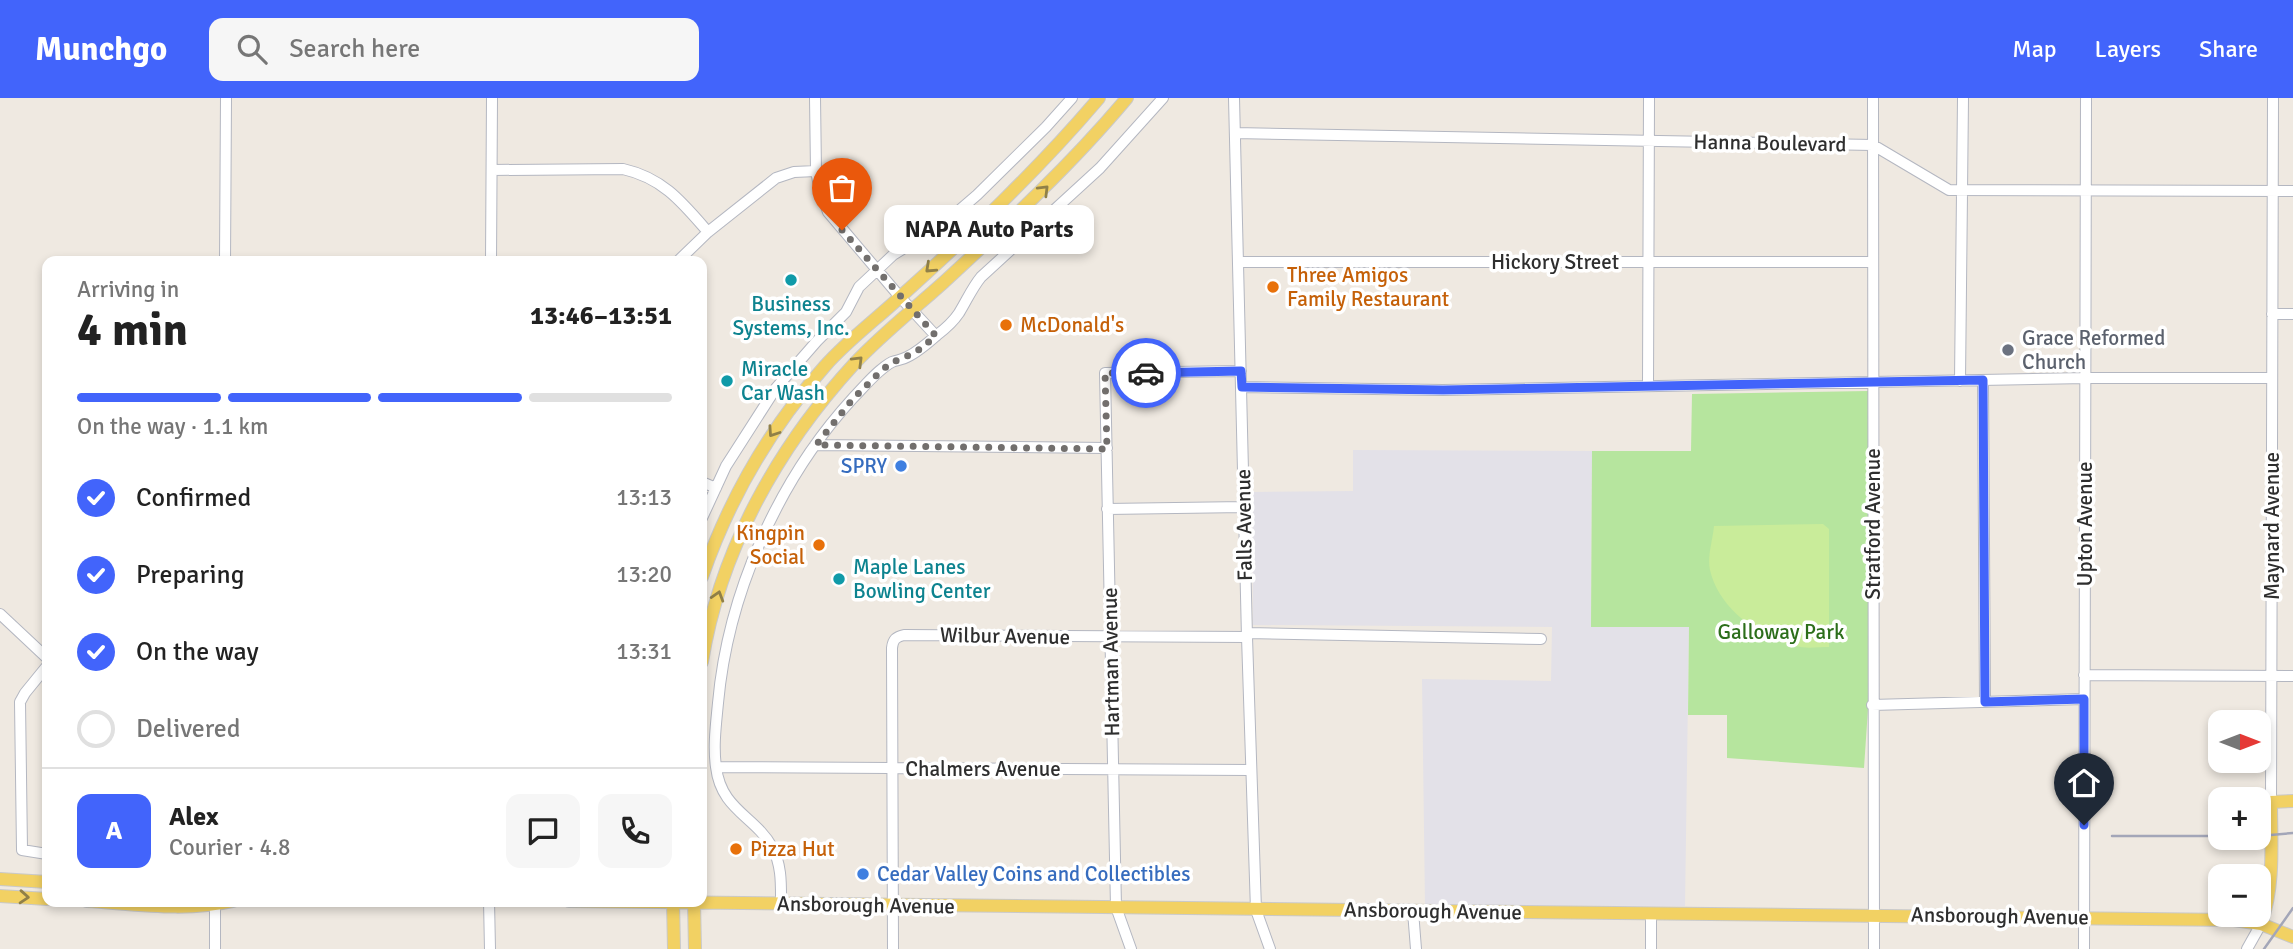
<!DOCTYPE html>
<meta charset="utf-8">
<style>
:root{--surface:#fff;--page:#f6f6f6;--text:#222;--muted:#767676;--line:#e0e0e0;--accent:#4264fb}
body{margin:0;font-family:Signika,sans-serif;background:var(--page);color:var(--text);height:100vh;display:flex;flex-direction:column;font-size:26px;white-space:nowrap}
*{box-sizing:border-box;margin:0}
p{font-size:23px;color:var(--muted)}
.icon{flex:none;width:38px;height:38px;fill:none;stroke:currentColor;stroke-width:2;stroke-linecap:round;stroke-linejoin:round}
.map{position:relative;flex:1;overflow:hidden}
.side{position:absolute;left:42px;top:158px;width:665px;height:651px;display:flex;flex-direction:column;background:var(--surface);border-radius:14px;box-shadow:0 4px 10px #0003}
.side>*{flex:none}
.needle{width:46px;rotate:90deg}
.fabs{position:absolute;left:2208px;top:612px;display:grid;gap:14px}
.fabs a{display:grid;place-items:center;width:63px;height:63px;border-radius:14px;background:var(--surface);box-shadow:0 4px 10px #0003;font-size:35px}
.pin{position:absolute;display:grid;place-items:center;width:60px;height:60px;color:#fff;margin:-72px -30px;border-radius:50% 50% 50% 0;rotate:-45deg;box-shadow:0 0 7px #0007}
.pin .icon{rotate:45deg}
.courier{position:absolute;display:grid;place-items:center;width:70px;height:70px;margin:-35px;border:5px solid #4264fb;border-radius:50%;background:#fff;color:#222;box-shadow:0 2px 9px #0007}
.bubble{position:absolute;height:49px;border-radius:14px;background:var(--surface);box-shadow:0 4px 10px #0003;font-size:23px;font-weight:700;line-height:49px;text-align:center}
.headline em{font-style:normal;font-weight:700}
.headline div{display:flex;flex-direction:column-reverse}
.headline{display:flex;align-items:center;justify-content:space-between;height:119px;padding:0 35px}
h1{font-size:46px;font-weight:700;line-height:52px}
.bar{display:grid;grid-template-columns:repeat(4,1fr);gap:10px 7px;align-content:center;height:84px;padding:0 35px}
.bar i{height:9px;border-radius:5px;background:var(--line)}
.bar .current{background:var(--accent)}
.bar p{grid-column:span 4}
.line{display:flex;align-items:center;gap:18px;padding:0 35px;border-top:2px solid var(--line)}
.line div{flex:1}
.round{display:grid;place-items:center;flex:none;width:74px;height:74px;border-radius:14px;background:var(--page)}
ol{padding:0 35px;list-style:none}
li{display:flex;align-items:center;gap:21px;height:77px}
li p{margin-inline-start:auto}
li .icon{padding:7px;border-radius:50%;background:var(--accent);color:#fff;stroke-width:4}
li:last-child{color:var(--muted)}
li i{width:38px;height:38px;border:4px solid var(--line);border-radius:50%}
header{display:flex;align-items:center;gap:42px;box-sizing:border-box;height:98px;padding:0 35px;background:var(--accent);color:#fff}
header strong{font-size:33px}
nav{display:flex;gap:38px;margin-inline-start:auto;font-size:24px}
.search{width:490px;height:63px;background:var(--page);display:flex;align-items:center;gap:18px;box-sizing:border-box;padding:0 24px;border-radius:14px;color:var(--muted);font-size:26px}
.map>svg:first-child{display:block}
.industrial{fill:#e3e1e8}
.green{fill:#b6e59e}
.pitch{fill:#c9ec9a}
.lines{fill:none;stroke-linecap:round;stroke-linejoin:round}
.minor-casing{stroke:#b4b7c1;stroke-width:12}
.major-casing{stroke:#c9c9c9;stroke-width:14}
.minor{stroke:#fff;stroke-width:10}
.major{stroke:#f2d163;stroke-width:12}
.rail{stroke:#a3a6b8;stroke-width:2.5}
.oneway{stroke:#908048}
.done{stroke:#726f6d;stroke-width:7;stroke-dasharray:0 12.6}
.route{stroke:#4264fb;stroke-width:9}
.culture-dot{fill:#0f9aa8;stroke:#fff;stroke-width:2.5}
.food-dot{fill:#e8710a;stroke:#fff;stroke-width:2.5}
.worship-dot{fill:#6b7280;stroke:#fff;stroke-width:2.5}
.shop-dot{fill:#3f7fe0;stroke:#fff;stroke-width:2.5}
.labels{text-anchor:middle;stroke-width:7;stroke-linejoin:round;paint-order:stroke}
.street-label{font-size:21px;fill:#2e2e2e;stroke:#fff}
.food-label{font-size:21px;fill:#c56008;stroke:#fff;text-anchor:start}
.culture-label{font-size:21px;fill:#0d838f;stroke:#fff;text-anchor:start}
.worship-label{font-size:21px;fill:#5b616d;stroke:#fff;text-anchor:start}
.shop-label{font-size:21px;fill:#366cbe;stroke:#fff;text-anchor:end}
.park-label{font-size:21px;fill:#2c6e1b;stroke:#fff}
</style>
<header>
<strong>Munchgo</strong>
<div class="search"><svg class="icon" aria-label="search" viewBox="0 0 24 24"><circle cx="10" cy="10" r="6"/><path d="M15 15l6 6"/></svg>Search here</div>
<nav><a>Map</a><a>Layers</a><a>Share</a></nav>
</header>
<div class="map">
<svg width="2293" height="851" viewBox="0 0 2293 851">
<rect width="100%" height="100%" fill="#efe9e1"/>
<path class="industrial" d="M1353 352 1592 353 1591 528 1689 529 1685 808 1425 807 1422 581 1551 583 1552 529 1253 527 1252 394 1353 393Z"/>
<path class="green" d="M1868 293 1873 537 1864 670 1727 660V617H1688L1689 529H1591L1592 353H1691L1692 296Z"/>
<path class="pitch" d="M1823 426 1829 431V549C1818 549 1806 551 1796 548 1759 539 1719 511 1710 472 1707 459 1713 441 1714 428Z"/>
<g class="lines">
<g class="minor-casing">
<path id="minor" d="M815 0 816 73 819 88 828 114 900 199 936 238
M1234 0 1247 539 1256 812 1270 851
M1873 0 1874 851
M1235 35 1873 47 1949 92 2293 93
M492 72 623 71C663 80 682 104 708 134
M225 163 226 0
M491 163 492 0
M678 163 708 134 776 80 794 74 816 73
M1238 164H1873
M2272 216H2293
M1960 283 1963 0
M1983 283 1985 604
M1648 287 1649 0
M1242 289 1443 292 2086 280H2272
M815 347 1107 350
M702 384 716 390
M1107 411 1244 409
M702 420 726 368 776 290 817 243 846 214 859 189 893 157 914 144 927 140 977 97 1046 29 1072 0
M0 516 47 560
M1247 535 1541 541
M47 568 25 595 20 604 22 752 47 756
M2084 577 2293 578
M1872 607 2084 601
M716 669 1251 672
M2271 704 2273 0
M215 803V851
M489 803 490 851
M781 806C781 787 782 767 772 749 755 718 721 712 716 669 713 648 716 626 718 605 728 495 778 382 853 300 864 289 877 272 892 264 897 262 902 262 907 259 918 254 928 245 937 237 945 231 953 224 959 215 967 202 972 190 981 179L1100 70 1163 0
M1413 813 1416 851
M1651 816V851
M893 851 892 550C893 541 896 539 904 537L1247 539
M1131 851 1116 809 1105 275 1241 273
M2084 851 2086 0
M2247 851 2261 826"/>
</g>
<g class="major-casing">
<path id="major" d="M702 479C729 401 770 330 825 268 847 243 874 223 899 200 969 137 1038 72 1099 0
M702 564C720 452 778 349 854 266 881 237 914 211 944 184 1008 125 1071 67 1127 0
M0 781 47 784
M0 798 47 801
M87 803C135 806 186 814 233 803
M569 803 2234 822 2261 826 2293 839
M673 803 674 851
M694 803 695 851
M2261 826C2275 787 2271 744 2271 704L2293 703"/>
</g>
<use href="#minor" class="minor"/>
<use href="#major" class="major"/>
<path class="rail" d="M2112 738H2221
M2259 738 2293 735
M2264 851 2293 810"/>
</g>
<defs><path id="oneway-chevron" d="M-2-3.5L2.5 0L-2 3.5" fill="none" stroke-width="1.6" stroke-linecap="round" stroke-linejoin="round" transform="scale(1.75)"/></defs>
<g class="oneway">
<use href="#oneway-chevron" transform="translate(1044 92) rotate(-45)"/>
<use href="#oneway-chevron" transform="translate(930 170) rotate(137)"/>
<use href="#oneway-chevron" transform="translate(858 263) rotate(-45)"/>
<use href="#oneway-chevron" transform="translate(773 334) rotate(124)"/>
<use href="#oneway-chevron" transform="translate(718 498) rotate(-73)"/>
<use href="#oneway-chevron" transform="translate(24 799) rotate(4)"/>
</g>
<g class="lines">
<path class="done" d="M842 132 936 238 916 254 891 265 881 273 852 302 816 347 1107 351 1105 275H1146"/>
<path class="route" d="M1146 275 1241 273 1242 289 1443 292 1983 282 1985 604 2084 601V727"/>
</g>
<g class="culture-dot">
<circle cx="791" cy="182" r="7"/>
<circle cx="727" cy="283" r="7"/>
<circle cx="839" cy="481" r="7"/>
</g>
<g class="food-dot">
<circle cx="1273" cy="189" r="7"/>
<circle cx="1006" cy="227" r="7"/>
<circle cx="819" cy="447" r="7"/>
<circle cx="736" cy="751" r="7"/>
</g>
<circle class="worship-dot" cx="2008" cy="252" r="7"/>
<g class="shop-dot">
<circle cx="901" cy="368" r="7"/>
<circle cx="863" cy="776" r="7"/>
</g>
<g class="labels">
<g class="street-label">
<text transform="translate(1770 45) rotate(1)" y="7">Hanna Boulevard</text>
<text x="1555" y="171">Hickory Street</text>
<text transform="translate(1873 426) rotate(-90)" y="7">Stratford Avenue</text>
<text transform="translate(2085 426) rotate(-90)" y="7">Upton Avenue</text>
<text transform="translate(1244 427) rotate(-91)" y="7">Falls Avenue</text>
<text transform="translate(2272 428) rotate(-90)" y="7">Maynard Avenue</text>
<text transform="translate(1005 538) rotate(1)" y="7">Wilbur Avenue</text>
<text transform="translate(1111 564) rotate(-91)" y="7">Hartman Avenue</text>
<text x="983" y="678">Chalmers Avenue</text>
<text transform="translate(866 807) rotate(1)" y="7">Ansborough Avenue</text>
<text transform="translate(1433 813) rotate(1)" y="7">Ansborough Avenue</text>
<text transform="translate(2000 818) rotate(1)" y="7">Ansborough Avenue</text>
</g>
<g class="food-label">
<text x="1287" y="184">Three Amigos<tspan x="1287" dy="24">Family Restaurant</tspan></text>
<text x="1020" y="234">McDonald's</text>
<text x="805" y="442" text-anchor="end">Kingpin<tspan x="805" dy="24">Social</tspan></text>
<text x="750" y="758">Pizza Hut</text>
</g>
<g class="culture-label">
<text x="791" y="213" text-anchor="middle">Business<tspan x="791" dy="24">Systems, Inc.</tspan></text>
<text x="741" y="278">Miracle<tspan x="741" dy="24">Car Wash</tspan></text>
<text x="853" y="476">Maple Lanes<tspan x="853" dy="24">Bowling Center</tspan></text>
</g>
<g class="worship-label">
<text x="2022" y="247">Grace Reformed<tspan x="2022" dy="24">Church</tspan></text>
</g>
<g class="shop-label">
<text x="887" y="375">SPRY</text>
<text x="877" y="783" text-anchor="start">Cedar Valley Coins and Collectibles</text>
</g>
<g class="park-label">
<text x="1781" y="541">Galloway Park</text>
</g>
</g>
</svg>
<div class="fabs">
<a><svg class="needle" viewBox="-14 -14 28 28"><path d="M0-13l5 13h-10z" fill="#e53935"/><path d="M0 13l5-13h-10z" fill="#767676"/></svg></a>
<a>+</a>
<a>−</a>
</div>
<div class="pin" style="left:842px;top:132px;background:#ea580c"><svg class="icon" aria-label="bag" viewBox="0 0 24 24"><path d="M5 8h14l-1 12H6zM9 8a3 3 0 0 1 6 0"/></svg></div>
<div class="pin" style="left:2084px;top:727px;background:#1f2937"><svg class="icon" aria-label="home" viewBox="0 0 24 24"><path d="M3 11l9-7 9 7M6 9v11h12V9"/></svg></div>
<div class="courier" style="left:1146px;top:275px"><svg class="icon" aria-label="car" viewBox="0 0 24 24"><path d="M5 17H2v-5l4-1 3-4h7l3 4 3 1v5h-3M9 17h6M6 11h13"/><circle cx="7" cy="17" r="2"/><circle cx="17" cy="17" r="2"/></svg></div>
<div class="bubble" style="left:884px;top:107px;width:210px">NAPA Auto Parts</div>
<section class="side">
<div class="headline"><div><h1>4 min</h1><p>Arriving in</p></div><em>13:46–13:51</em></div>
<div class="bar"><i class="current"></i><i class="current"></i><i class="current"></i><i></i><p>On the way · 1.1 km</p></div>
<ol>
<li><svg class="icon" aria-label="check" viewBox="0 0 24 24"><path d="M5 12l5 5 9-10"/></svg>Confirmed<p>13:13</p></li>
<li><svg class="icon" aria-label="check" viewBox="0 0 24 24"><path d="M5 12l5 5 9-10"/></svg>Preparing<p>13:20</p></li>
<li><svg class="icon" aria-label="check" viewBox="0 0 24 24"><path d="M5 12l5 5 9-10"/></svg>On the way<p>13:31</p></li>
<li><i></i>Delivered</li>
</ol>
<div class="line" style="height:126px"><b class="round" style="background:var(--accent);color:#fff">A</b><div><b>Alex</b><p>Courier · 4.8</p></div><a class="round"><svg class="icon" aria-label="chat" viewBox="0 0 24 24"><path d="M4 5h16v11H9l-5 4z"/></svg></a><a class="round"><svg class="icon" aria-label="phone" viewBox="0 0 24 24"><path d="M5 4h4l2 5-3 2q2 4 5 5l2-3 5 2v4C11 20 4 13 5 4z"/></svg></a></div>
</section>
</div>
